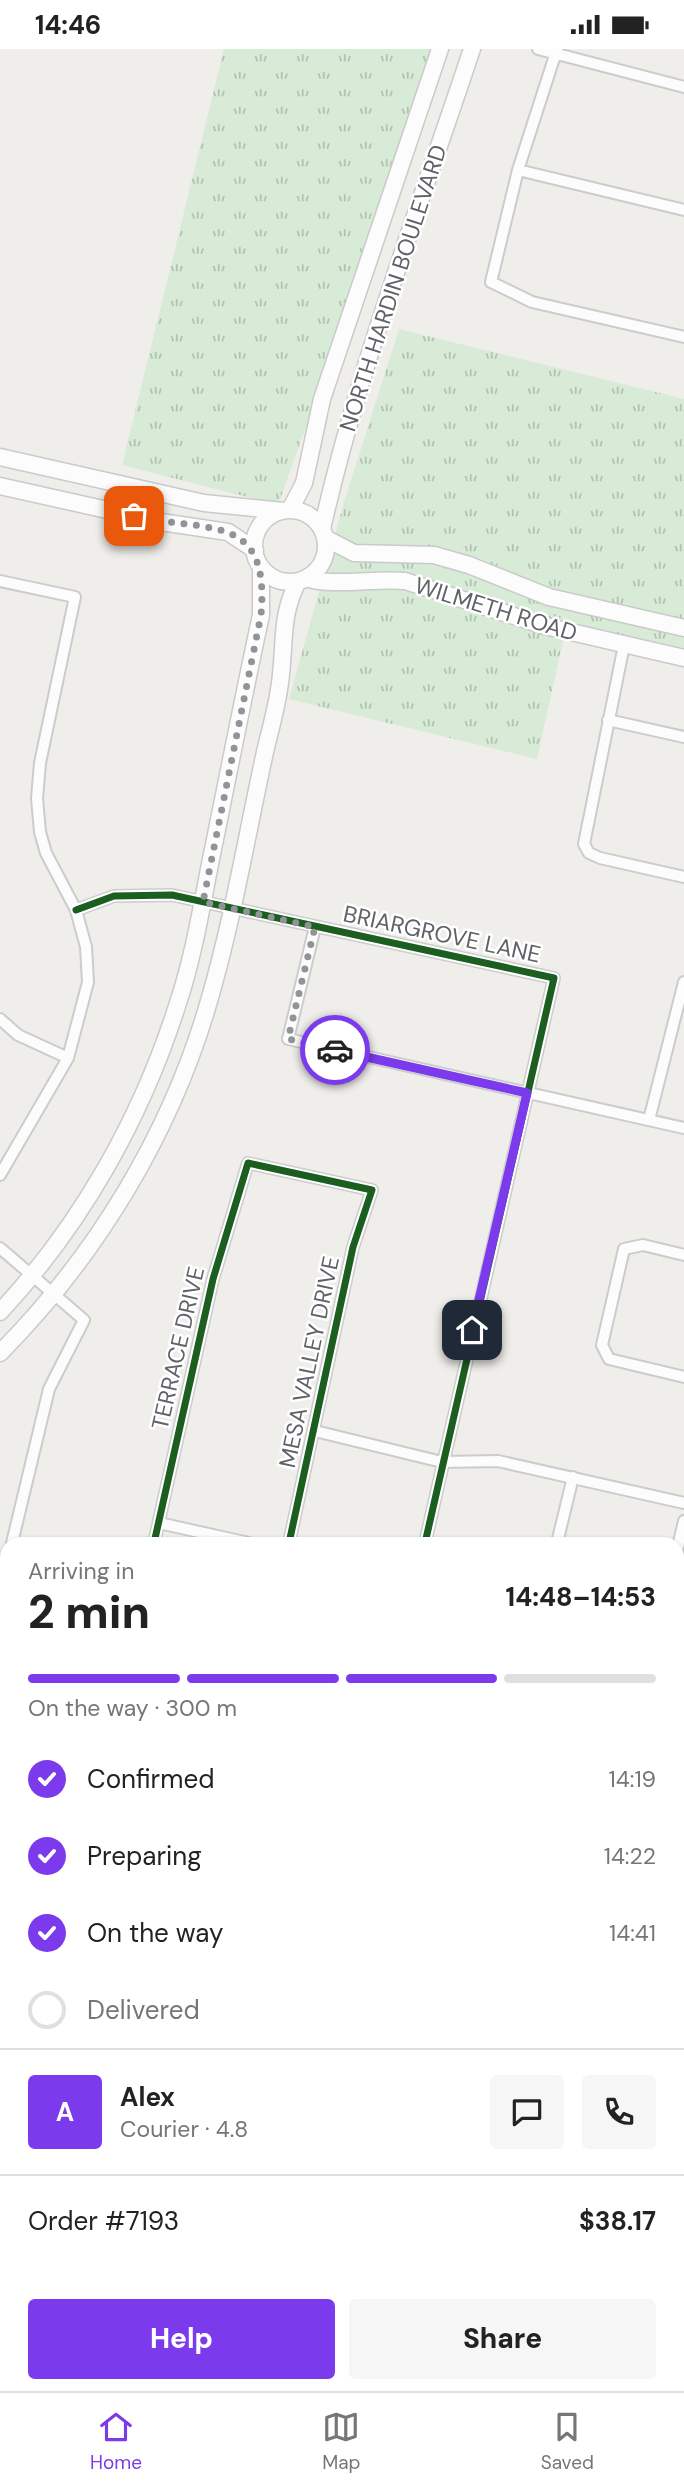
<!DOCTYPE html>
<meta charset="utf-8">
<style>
:root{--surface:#fff;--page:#f6f6f6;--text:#222;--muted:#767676;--line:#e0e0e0;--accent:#7c3aed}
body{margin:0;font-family:"DM Sans",sans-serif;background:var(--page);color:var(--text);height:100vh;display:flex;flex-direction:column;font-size:26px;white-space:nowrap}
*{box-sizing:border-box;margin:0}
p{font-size:23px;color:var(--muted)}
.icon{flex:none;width:38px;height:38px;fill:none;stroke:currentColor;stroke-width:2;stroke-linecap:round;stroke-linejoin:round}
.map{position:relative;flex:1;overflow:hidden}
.panel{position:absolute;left:0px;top:1488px;width:684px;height:856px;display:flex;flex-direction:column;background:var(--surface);border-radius:21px 21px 0 0;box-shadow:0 2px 5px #0004}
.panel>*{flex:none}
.pin{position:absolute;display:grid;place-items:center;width:60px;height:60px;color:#fff;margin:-30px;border-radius:14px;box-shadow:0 4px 10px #0006}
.courier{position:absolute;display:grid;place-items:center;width:70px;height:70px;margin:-35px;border:5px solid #7c3aed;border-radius:50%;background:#fff;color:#222;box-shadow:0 2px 9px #0007}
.head em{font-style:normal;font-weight:800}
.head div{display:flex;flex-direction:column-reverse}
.head{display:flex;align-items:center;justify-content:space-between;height:119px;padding:0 28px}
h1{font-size:46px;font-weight:800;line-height:52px}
.bar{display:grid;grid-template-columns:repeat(4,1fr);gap:10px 7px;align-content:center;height:84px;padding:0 28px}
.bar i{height:9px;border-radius:5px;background:var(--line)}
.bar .on{background:var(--accent)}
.bar p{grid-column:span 4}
.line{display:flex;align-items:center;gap:18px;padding:0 28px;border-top:2px solid var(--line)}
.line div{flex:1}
.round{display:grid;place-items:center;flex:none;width:74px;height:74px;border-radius:7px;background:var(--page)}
ol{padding:0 28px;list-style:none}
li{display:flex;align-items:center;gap:21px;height:77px}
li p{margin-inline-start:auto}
li .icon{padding:7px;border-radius:50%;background:var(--accent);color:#fff;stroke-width:4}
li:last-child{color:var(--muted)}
li i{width:38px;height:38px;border:4px solid var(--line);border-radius:50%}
.cta{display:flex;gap:14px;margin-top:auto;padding:14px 28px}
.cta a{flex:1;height:80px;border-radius:7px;background:var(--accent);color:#fff;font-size:28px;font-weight:800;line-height:80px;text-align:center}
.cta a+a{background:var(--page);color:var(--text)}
.status{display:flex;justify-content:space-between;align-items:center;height:49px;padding:0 35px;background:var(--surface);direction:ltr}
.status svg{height:19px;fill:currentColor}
.dock{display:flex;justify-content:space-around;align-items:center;height:98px;border-top:2px solid var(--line);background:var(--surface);font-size:19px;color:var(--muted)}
.dock a{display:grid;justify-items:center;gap:4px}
.dock .on{color:var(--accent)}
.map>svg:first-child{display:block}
.grass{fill:url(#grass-tufts)}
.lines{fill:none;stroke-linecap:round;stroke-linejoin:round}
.street-casing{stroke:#cbcccc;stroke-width:14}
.secondary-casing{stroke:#cacacb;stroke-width:19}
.street{stroke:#fdfcfc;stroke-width:10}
.secondary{stroke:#fdfcfc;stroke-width:16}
.cycleway-casing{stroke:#fff;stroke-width:11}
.cycleway{stroke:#1b5e20;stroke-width:7}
.done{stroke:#919496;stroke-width:7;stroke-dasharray:0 12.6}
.route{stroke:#7c3aed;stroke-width:9}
.labels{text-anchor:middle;stroke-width:5;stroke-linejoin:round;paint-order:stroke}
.street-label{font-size:23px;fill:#5f6368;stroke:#fff}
</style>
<div class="status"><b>14:46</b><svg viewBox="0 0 49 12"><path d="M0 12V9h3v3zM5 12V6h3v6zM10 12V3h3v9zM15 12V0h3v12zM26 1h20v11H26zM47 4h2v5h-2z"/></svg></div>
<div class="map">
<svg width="684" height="2342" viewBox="0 0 684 2342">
<defs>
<pattern id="grass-tufts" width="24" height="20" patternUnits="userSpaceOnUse" patternTransform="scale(1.75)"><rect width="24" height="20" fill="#d8ebd6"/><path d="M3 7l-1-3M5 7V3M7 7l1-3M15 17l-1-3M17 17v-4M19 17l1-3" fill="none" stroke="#b2c2b1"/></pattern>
</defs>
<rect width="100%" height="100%" fill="#efeeea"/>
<path class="grass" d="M224 0H441L278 456 122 416Z
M399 280 684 350V615L564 587 537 710 289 650 345 450Z"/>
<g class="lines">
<g class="street-casing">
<path id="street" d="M538 0 684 38
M557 0 518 121 491 233 532 253 684 288
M518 121 684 161
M0 532 75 548 40 714 37 749 40 783 46 804 76 861 86 898 88 933 68 1009 0 1126
M624 596 584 795 589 804 600 809 684 828
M608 671 684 688
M76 861 114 847 172 846 554 929 425 1494
M315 878 288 990 684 1079
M0 970 18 986 68 1009
M649 1071 684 933
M0 1199 84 1271 49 1340 12 1494
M684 1206 643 1196 624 1200 602 1296 609 1310 684 1328
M315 1382 442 1413 498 1412 684 1454
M159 1474 249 1494
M154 1494 213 1230 248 1114 372 1141 353 1198 289 1494
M557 1494 573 1428
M677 1502 684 1472
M0 1553 7 1519
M0 1882 5 1904 0 1926
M0 2170 7 2172
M0 2298 7 2300
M680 2311 684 2298
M141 2336 159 2341
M282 2342 283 2336
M408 2342 409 2336"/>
</g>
<g class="secondary-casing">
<path id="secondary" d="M0 408 204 454 283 462
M0 437 161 473 228 483 255 501
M290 461 304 434 322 350 440 0
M254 497a36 36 0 1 1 72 0a36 36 0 1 1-72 0Z
M322 480C359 317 419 159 472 0
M325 489 354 504 434 506 469 516 549 548 684 579
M306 529C330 538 376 529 405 532L545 577 684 609
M0 1263C82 1175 142 1068 178 954 193 909 201 861 210 815 227 732 243 649 261 566V519
M0 1304C97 1206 171 1084 209 952 233 870 247 785 265 703 271 677 279 651 281 625 285 589 281 566 298 532
M0 1834 7 1838
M677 2023 684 2025"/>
</g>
<use href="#street" class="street"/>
<use href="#secondary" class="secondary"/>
<g class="cycleway-casing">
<path id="cycleway" d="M76 861 114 847 172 846 554 929 425 1494
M154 1494 213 1230 248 1114 372 1141 353 1198 289 1494"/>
</g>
<use href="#cycleway" class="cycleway"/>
</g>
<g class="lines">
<path class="done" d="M134 467C210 484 270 463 261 566L203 853 315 878 288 990 335 1001"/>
<path class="route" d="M335 1001 527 1044 472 1281"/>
</g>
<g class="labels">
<g class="street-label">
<text transform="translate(393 239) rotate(-72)" y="8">NORTH HARDIN BOULEVARD</text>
<text transform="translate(496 560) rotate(17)" y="8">WILMETH ROAD</text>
<text transform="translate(442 885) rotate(12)" y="8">BRIARGROVE LANE</text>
<text transform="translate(178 1299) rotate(-77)" y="8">TERRACE DRIVE</text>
<text transform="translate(309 1313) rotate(-78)" y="8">MESA VALLEY DRIVE</text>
</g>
</g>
</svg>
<div class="pin" style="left:134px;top:467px;background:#ea580c"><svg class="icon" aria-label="bag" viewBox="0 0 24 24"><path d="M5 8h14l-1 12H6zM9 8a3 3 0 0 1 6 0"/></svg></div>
<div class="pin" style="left:472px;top:1281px;background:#1f2937"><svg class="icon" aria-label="home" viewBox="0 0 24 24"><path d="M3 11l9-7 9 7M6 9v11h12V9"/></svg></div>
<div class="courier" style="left:335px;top:1001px"><svg class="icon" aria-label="car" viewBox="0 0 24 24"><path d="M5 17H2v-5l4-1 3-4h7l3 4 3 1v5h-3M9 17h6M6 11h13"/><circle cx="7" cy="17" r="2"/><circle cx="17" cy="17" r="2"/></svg></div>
<section class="panel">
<div class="head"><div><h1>2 min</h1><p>Arriving in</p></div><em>14:48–14:53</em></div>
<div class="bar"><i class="on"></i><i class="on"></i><i class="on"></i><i></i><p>On the way · 300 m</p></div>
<ol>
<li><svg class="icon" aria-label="check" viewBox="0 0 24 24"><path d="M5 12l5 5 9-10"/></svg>Confirmed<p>14:19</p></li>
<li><svg class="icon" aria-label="check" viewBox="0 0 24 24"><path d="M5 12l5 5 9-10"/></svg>Preparing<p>14:22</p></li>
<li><svg class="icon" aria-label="check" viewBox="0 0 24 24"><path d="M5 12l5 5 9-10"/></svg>On the way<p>14:41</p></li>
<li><i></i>Delivered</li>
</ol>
<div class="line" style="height:126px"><b class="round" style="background:var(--accent);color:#fff">A</b><div><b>Alex</b><p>Courier · 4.8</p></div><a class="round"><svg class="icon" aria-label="chat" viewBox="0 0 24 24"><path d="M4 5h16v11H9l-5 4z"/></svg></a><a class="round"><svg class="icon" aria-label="phone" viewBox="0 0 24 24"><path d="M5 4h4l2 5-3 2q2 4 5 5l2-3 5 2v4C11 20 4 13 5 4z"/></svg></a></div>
<div class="line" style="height:91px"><div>Order #7193</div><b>$38.17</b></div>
<div class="cta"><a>Help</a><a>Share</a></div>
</section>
</div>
<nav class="dock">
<a class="on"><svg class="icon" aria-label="home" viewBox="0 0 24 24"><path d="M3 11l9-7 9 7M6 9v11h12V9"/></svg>Home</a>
<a><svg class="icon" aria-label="map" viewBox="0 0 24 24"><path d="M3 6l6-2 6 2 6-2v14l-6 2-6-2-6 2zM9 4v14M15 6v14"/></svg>Map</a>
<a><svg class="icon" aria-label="saved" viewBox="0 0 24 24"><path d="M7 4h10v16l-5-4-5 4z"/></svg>Saved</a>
</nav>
